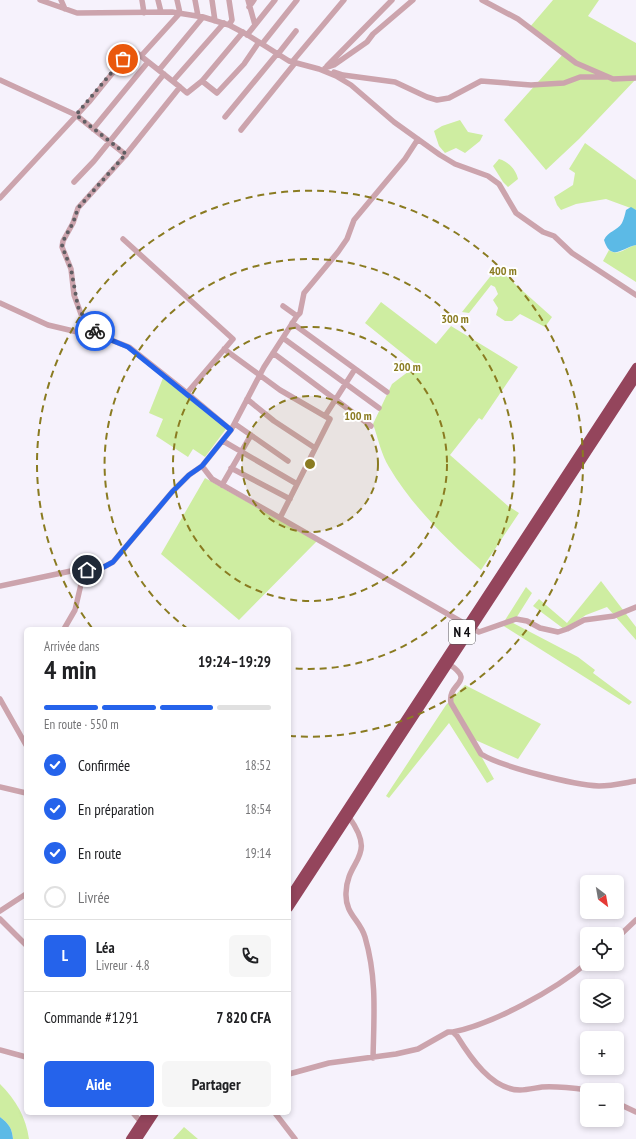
<!DOCTYPE html>
<html lang="fr">
<meta charset="utf-8">
<style>
:root{--surface:#fff;--page:#f6f6f6;--text:#202124;--muted:#757577;--line:#e0e0e0;--accent:#2563eb}
body{margin:0;font-family:"PT Sans Narrow",sans-serif;background:var(--page);color:var(--text);height:100vh;display:flex;flex-direction:column;font-size:15px;white-space:nowrap}
*{box-sizing:border-box;margin:0}
p{font-size:13px;color:var(--muted)}
.icon{flex:none;width:22px;height:22px;fill:none;stroke:currentColor;stroke-width:2;stroke-linecap:round;stroke-linejoin:round}
.map{position:relative;flex:1;overflow:hidden}
.panel{position:absolute;left:24px;top:627px;width:267px;height:488px;display:flex;flex-direction:column;background:var(--surface);border-radius:6px;box-shadow:0 2px 6px #0003}
.panel>*{flex:none}
.needle{width:26px;rotate:149deg}
.controls{position:absolute;left:580px;top:875px;display:grid;gap:8px}
.controls a{display:grid;place-items:center;width:44px;height:44px;border-radius:6px;background:var(--surface);box-shadow:0 2px 6px #0003;font-size:20px}
.pin{position:absolute;display:grid;place-items:center;width:34px;height:34px;color:#fff;margin:-17px;border:2px solid #fff;border-radius:50%;box-shadow:0 1px 4px #0007}
.courier{position:absolute;display:grid;place-items:center;width:40px;height:40px;margin:-20px;border:3px solid #2563eb;border-radius:50%;background:#fff;color:#222;box-shadow:0 1px 5px #0007}
.head em{font-style:normal;font-weight:800}
.head div{display:flex;flex-direction:column-reverse}
.head{display:flex;align-items:center;justify-content:space-between;height:68px;padding:0 20px}
h1{font-size:26px;font-weight:800;line-height:30px}
.bar{display:grid;grid-template-columns:repeat(4,1fr);gap:6px 4px;align-content:center;height:48px;padding:0 20px}
.bar i{height:5px;border-radius:3px;background:var(--line)}
.bar .active{background:var(--accent)}
.bar p{grid-column:span 4}
.line{display:flex;align-items:center;gap:10px;padding:0 20px;border-top:1px solid var(--line)}
.line div{flex:1}
.round{display:grid;place-items:center;flex:none;width:42px;height:42px;border-radius:6px;background:var(--page)}
ol{padding:0 20px;list-style:none}
li{display:flex;align-items:center;gap:12px;height:44px}
li p{margin-inline-start:auto}
li .icon{padding:4px;border-radius:50%;background:var(--accent);color:#fff;stroke-width:4}
li:last-child{color:var(--muted)}
li i{width:22px;height:22px;border:2px solid var(--line);border-radius:50%}
.button{display:flex;gap:8px;margin-top:auto;padding:8px 20px}
.button a{flex:1;height:46px;border-radius:6px;background:var(--accent);color:#fff;font-size:16px;font-weight:800;line-height:46px;text-align:center}
.button a+a{background:var(--page);color:var(--text)}
.map>svg:first-child{display:block}
.green{fill:#ceeda1}
.water{fill:#5cbae6}
.lines{fill:none;stroke-linecap:round;stroke-linejoin:round}
.minor{stroke:#cca4ad;stroke-width:5.5}
.highway{stroke:#94455c;stroke-width:8}
.done{stroke:#605e63;stroke-width:4;stroke-dasharray:0 7.2}
.route{stroke:#2563eb;stroke-width:5}
.ring{fill:none;stroke:#8a7b21;stroke-width:2;stroke-dasharray:7 5}
.labels{text-anchor:middle;stroke-width:4;stroke-linejoin:round;paint-order:stroke}
.shield{fill:#fff;stroke:#575658;stroke-width:1}
.shield-label{font-size:14px;font-weight:bold;fill:#0f0e11}
.centre{fill:#8a7b21;stroke:#fff;stroke-width:2}
.ring-label{font-size:12px;text-anchor:middle;font-weight:bold;fill:#8a7b21;stroke:#fff;stroke-width:4;stroke-linejoin:round;paint-order:stroke}
</style>
<div class="map">
<svg width="636" height="1139" viewBox="0 0 636 1139">
<rect width="100%" height="100%" fill="#f6f2fc"/>
<path class="green" d="M553 0H599L588 16 636 43V79L579 139 546 170 504 120 564 53 529 28Z
M460 120 468 132 483 135 480 141 465 153 456 148 445 153 439 146 434 131 442 126Z
M585 143 636 180V210L606 199 576 204 561 210 557 205 554 197 573 185 575 173 569 169Z
M499 159C509 162 516 170 518 179L508 187 503 182 493 166Z
M636 245V282L603 261 609 250C619 257 626 247 636 245Z
M497 268 552 317 545 327 520 314 512 321H505L496 315 498 308 493 300 498 294 495 287 491 285 469 313 462 312Z
M381 302 436 344 451 326 518 367 482 420 479 418 450 455 508 506 519 513 481 570C447 540 412 506 389 467 381 454 378 438 373 424L392 384 417 365 365 323Z
M163 378 226 429 205 457 193 449 188 457 156 436 163 419 149 413Z
M205 478 317 541 239 620 161 554Z
M601 581 636 627V640L607 607 586 615 564 629 533 606 539 599 567 623Z
M526 587 532 593 513 623 578 657 595 670 593 673 632 702 629 705 502 625Z
M465 685 541 724 518 759 471 738 494 779 487 783 449 723 389 798 386 796 446 705Z
M0 1084C16 1100 26 1117 29 1139H13C12 1128 9 1124 0 1117Z
M184 1127 198 1139H173Z"/>
<path class="water" d="M631 207 636 210V245C622 248 611 262 604 240 608 231 617 231 622 223 624 219 625 214 626 210Z
M0 1117C9 1124 12 1128 13 1139H0Z"/>
<g class="lines">
<path class="minor" d="M40 0 77 13 172 12 203 17 229 25 246 34 289 61 319 69 336 76 351 85 394 122 440 155 455 164 488 176 499 184 516 213 543 232 554 236 572 253 636 295
M61 0 65 9
M142 0 144 13
M158 0 161 12
M195 0 198 16
M212 0 215 21
M248 0 255 25
M482 0 518 19 576 63 613 79 636 78
M249 7 254 0
M229 25 232 20 229 0
M247 35 275 0
M262 44 297 0
M278 54 296 31
M141 56 180 13 177 0
M292 62 344 0
M327 66 392 0
M325 68 334 65 367 42 373 34 413 0
M159 70 203 17
M334 72 343 75 395 82 427 97 437 100 449 98 481 81 531 85 564 83 580 77H607
M0 80 76 115 126 155
M173 81 224 23
M202 81 217 93 244 64 259 42
M180 87 187 93 202 81 243 32
M225 117 277 54
M93 129 148 62
M241 130 295 63
M74 182 94 161 164 74
M0 198 89 102 132 49 180 87 124 157 78 208 73 223 63 241 62 247 71 269 74 295 81 314 94 330 111 340
M123 239 233 339 187 393 231 430
M0 303 48 325 111 340 129 347 187 393
M297 316 300 313 304 293 338 252 347 239 354 220 405 159 418 139
M292 323 387 392
M283 338 379 408
M224 349 280 390 330 419 280 518
M273 353 371 426
M247 399 274 421 315 448
M325 416 355 369
M235 424 288 461
M223 441 297 484
M202 466 212 479 467 625
M231 468 290 499
M222 485 251 435
M0 586 71 571 100 569 113 562 172 492 189 475 202 466 231 430 264 367 297 316 283 306
M472 628 479 632 516 619 527 621 540 628 558 632 567 629 584 620 614 616 636 607
M64 629 75 610 82 580 93 570
M449 664C477 683 447 682 451 703L481 754C502 767 574 785 599 786 611 786 624 783 636 781
M0 699 26 745
M0 787 26 793
M349 817C378 858 347 858 346 893 345 914 360 920 365 937 377 978 374 1015 373 1058
M0 911 26 894
M0 919 26 945
M617 938 636 920
M453 1032C493 1024 555 990 587 963
M0 1050 26 1057
M289 1074 329 1063 396 1054 418 1049 448 1032H453L457 1036C470 1057 492 1090 520 1090 527 1090 535 1088 542 1087 556 1086 573 1088 588 1090
M617 1103 636 1112
M133 1113 141 1122
M275 1113 295 1139"/>
<path class="highway" d="M289 897 636 367
M289 908 636 378
M130 1139 147 1113
M138 1139 155 1113"/>
</g>
<g class="lines">
<path class="done" d="M95 331 87 323 78 307 71 269 62 246 63 241 73 223 78 208 126 154 76 115 123 59"/>
<path class="route" d="M87 570 100 569 113 562 172 492 189 475 202 466 231 430 128 347 111 340 95 331"/>
</g>
<circle cx="310" cy="464" r="68" fill="#8a7b21" fill-opacity=".12"/>
<g class="ring">
<circle cx="310" cy="464" r="68"/>
<circle cx="310" cy="464" r="137"/>
<path d="M188 629A205 205 0 1 1 290 668"/>
<path d="M92 628A273 273 0 1 1 291 736"/>
</g>
<g class="labels">
<rect class="shield" x="449" y="620" width="26" height="24" rx="3"/>
<g class="shield-label">
<text x="462" y="637">N 4</text>
</g>
</g>
<circle cx="310" cy="464" r="6" class="centre"/>
<g class="ring-label">
<text x="503" y="275">400 m</text>
<text x="455" y="323">300 m</text>
<text x="407" y="371">200 m</text>
<text x="358" y="420">100 m</text>
</g>
</svg>
<div class="controls">
<a><svg class="needle" viewBox="-14 -14 28 28"><path d="M0-13l5 13h-10z" fill="#e53935"/><path d="M0 13l5-13h-10z" fill="#757577"/></svg></a>
<a><svg class="icon" aria-label="locate" viewBox="0 0 24 24"><circle cx="12" cy="12" r="6"/><path d="M12 2v4M12 18v4M2 12h4M18 12h4"/></svg></a>
<a><svg class="icon" aria-label="layers" viewBox="0 0 24 24"><path d="M12 4l9 5-9 5-9-5zM3 14l9 5 9-5"/></svg></a>
<a>+</a>
<a>−</a>
</div>
<div class="pin" style="left:123px;top:59px;background:#ea580c"><svg class="icon" aria-label="bag" viewBox="0 0 24 24"><path d="M5 8h14l-1 12H6zM9 8a3 3 0 0 1 6 0"/></svg></div>
<div class="pin" style="left:87px;top:570px;background:#1f2937"><svg class="icon" aria-label="home" viewBox="0 0 24 24"><path d="M3 11l9-7 9 7M6 9v11h12V9"/></svg></div>
<div class="courier" style="left:95px;top:331px"><svg class="icon" aria-label="bike" viewBox="0 0 24 24"><circle cx="6" cy="16" r="4"/><circle cx="18" cy="16" r="4"/><path d="M6 16l4-8h5l3 8M10 8l3 8H6M13 5h3"/></svg></div>
<section class="panel">
<div class="head"><div><h1>4 min</h1><p>Arrivée dans</p></div><em>19:24–19:29</em></div>
<div class="bar"><i class="active"></i><i class="active"></i><i class="active"></i><i></i><p>En route · 550 m</p></div>
<ol>
<li><svg class="icon" aria-label="check" viewBox="0 0 24 24"><path d="M5 12l5 5 9-10"/></svg>Confirmée<p>18:52</p></li>
<li><svg class="icon" aria-label="check" viewBox="0 0 24 24"><path d="M5 12l5 5 9-10"/></svg>En préparation<p>18:54</p></li>
<li><svg class="icon" aria-label="check" viewBox="0 0 24 24"><path d="M5 12l5 5 9-10"/></svg>En route<p>19:14</p></li>
<li><i></i>Livrée</li>
</ol>
<div class="line" style="height:72px"><b class="round" style="background:var(--accent);color:#fff">L</b><div><b>Léa</b><p>Livreur · 4.8</p></div><a class="round"><svg class="icon" aria-label="phone" viewBox="0 0 24 24"><path d="M5 4h4l2 5-3 2q2 4 5 5l2-3 5 2v4C11 20 4 13 5 4z"/></svg></a></div>
<div class="line" style="height:52px"><div>Commande #1291</div><b>7 820 CFA</b></div>
<div class="button"><a>Aide</a><a>Partager</a></div>
</section>
</div>
